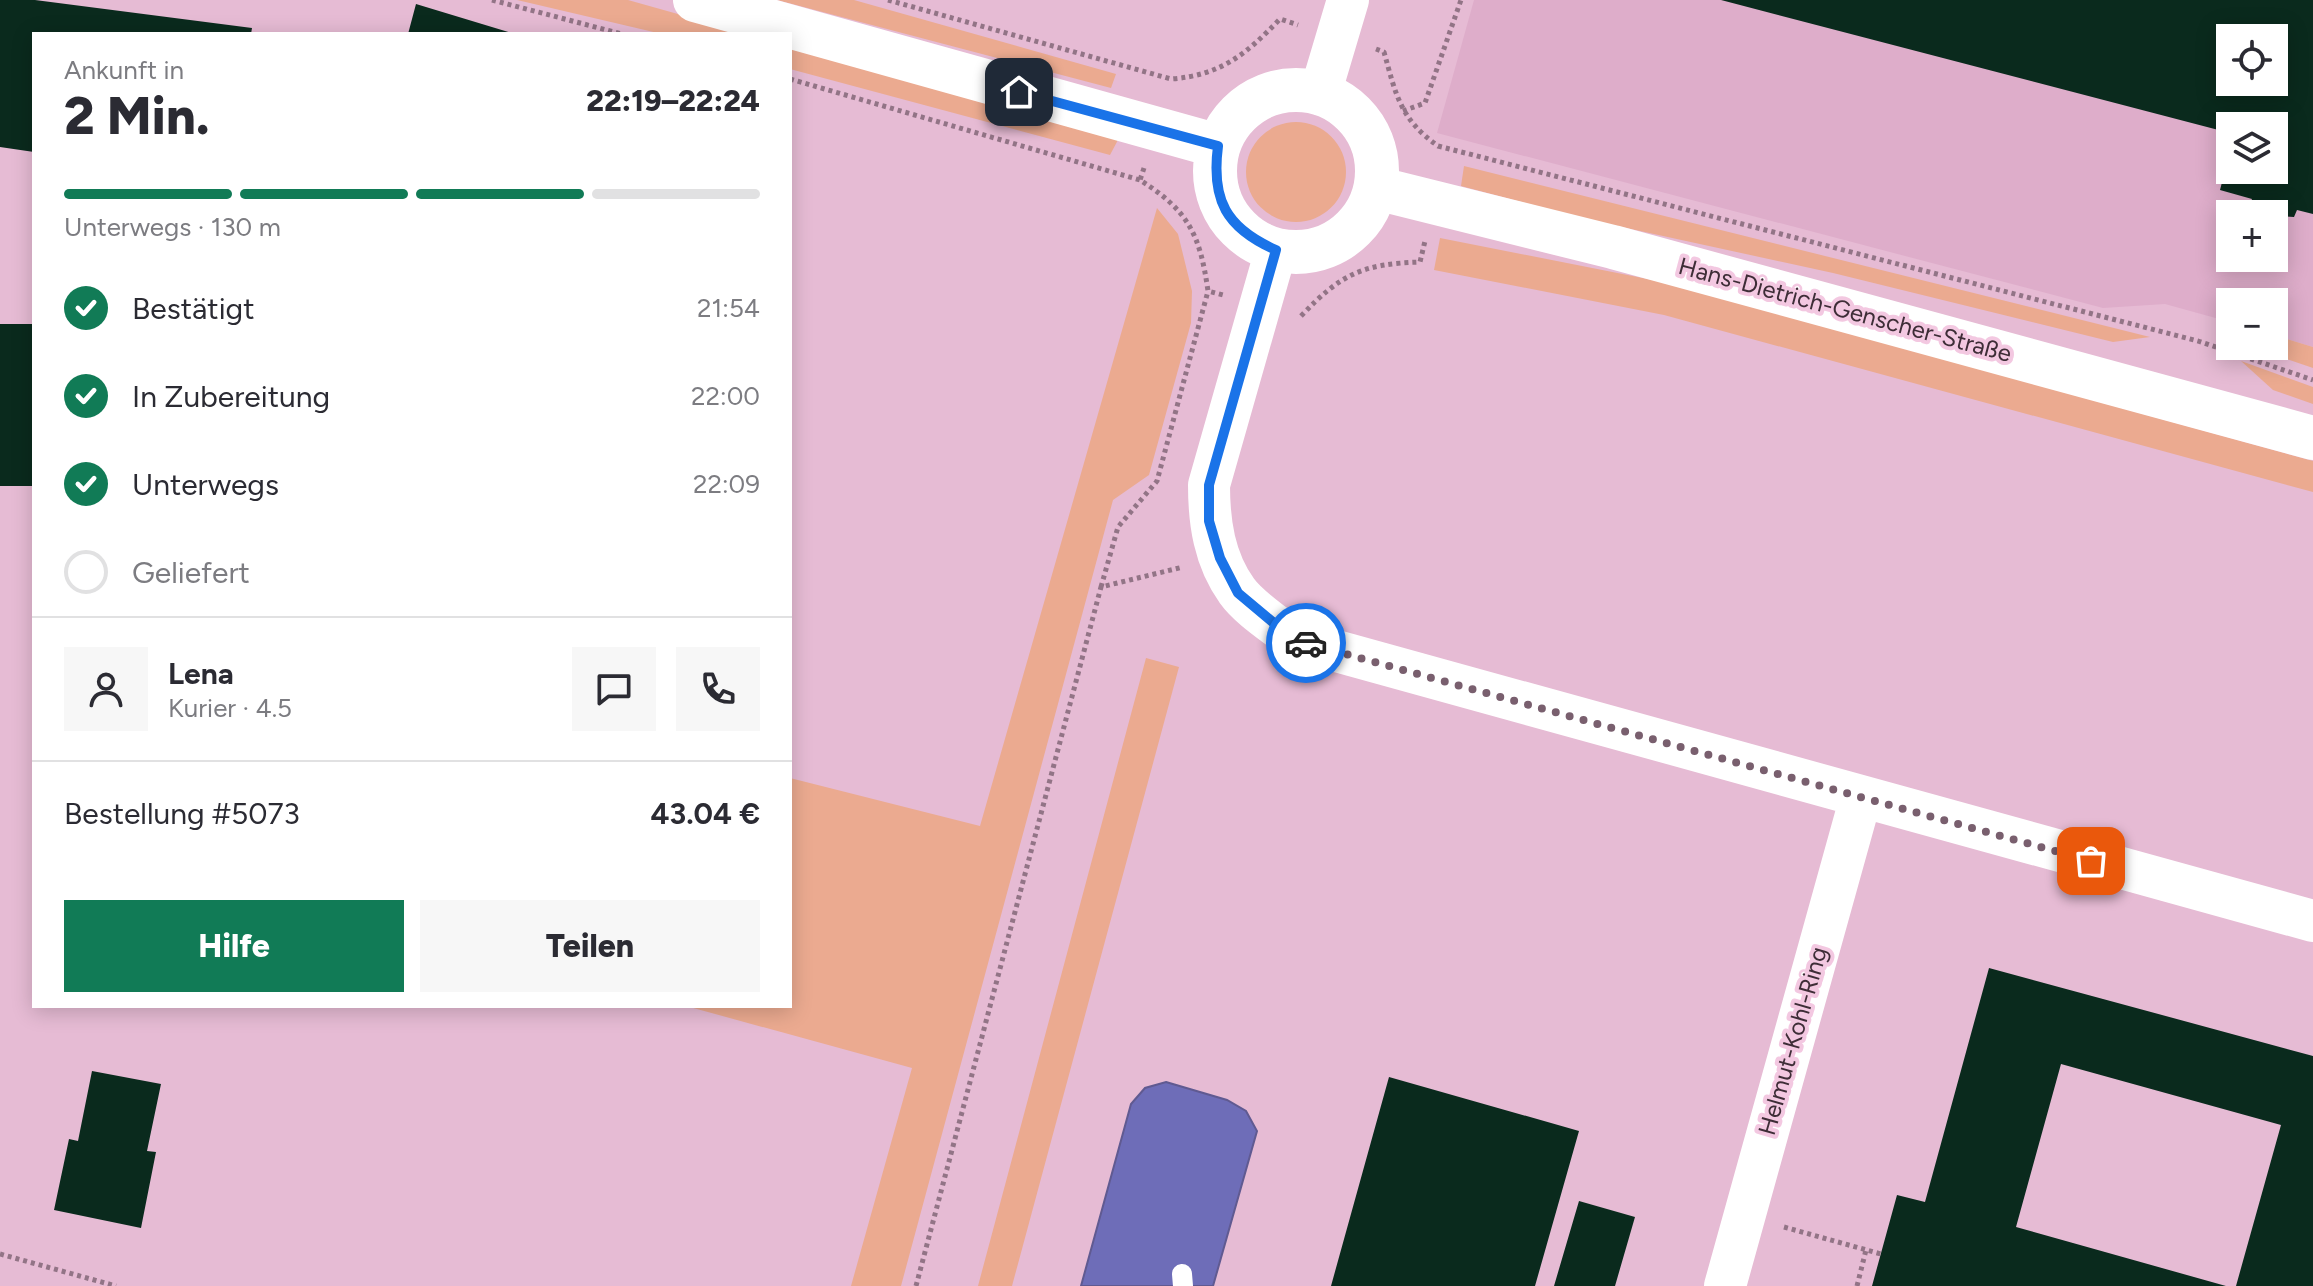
<!DOCTYPE html>
<html lang="de">
<meta charset="utf-8">
<style>
:root{--surface:#fff;--page:#f7f7f7;--text:#2b2b33;--muted:#7c7c81;--line:#e1e1e2;--accent:#117b56}
body{margin:0;font-family:Figtree,sans-serif;background:var(--page);color:var(--text);height:100vh;display:flex;flex-direction:column;font-size:30px;white-space:nowrap}
*{box-sizing:border-box;margin:0}
p{font-size:26px;color:var(--muted)}
.icon{flex:none;width:44px;height:44px;fill:none;stroke:currentColor;stroke-width:2;stroke-linecap:round;stroke-linejoin:round}
.map{position:relative;flex:1;overflow:hidden}
.sheet{position:absolute;left:32px;top:32px;width:760px;height:976px;display:flex;flex-direction:column;background:var(--surface);border-radius:0px;box-shadow:0 4px 20px #0003}
.sheet>*{flex:none}
.controls{position:absolute;left:2216px;top:24px;display:grid;gap:16px}
.controls a{display:grid;place-items:center;width:72px;height:72px;border-radius:0px;background:var(--surface);box-shadow:0 4px 20px #0003;font-size:40px}
.pin{position:absolute;display:grid;place-items:center;width:68px;height:68px;color:#fff;margin:-34px;border-radius:16px;box-shadow:0 4px 12px #0006}
.courier{position:absolute;display:grid;place-items:center;width:80px;height:80px;margin:-40px;border:6px solid #1a73e8;border-radius:50%;background:#fff;color:#222;box-shadow:0 2px 10px #0007}
.summary em{font-style:normal;font-weight:800}
.summary div{display:flex;flex-direction:column-reverse}
.summary{display:flex;align-items:center;justify-content:space-between;height:136px;padding:0 32px}
h1{font-size:52px;font-weight:800;line-height:60px}
.bar{display:grid;grid-template-columns:repeat(4,1fr);gap:12px 8px;align-content:center;height:96px;padding:0 32px}
.bar i{height:10px;border-radius:6px;background:var(--line)}
.bar .on{background:var(--accent)}
.bar p{grid-column:span 4}
.line{display:flex;align-items:center;gap:20px;padding:0 32px;border-top:2px solid var(--line)}
.line div{flex:1}
.round{display:grid;place-items:center;flex:none;width:84px;height:84px;border-radius:0px;background:var(--page)}
ol{padding:0 32px;list-style:none}
li{display:flex;align-items:center;gap:24px;height:88px}
li p{margin-inline-start:auto}
li .icon{padding:8px;border-radius:50%;background:var(--accent);color:#fff;stroke-width:4}
li:last-child{color:var(--muted)}
li i{width:44px;height:44px;border:4px solid var(--line);border-radius:50%}
.cta{display:flex;gap:16px;margin-top:auto;padding:16px 32px}
.cta a{flex:1;height:92px;border-radius:0px;background:var(--accent);color:#fff;font-size:32px;font-weight:800;line-height:92px;text-align:center}
.cta a+a{background:var(--page);color:var(--text)}
.map>svg:first-child{display:block}
.built{fill:#deadca;fill-rule:evenodd}
.green{fill:#ebaa90}
.water{fill:#6e6db8;stroke:#605a91;stroke-width:2}
.building{fill:#0a2a1d;fill-rule:evenodd}
.lines{fill:none;stroke-linecap:round;stroke-linejoin:round}
.path{stroke:#927486;stroke-width:5;stroke-dasharray:4 4;stroke-linecap:butt}
.lane{stroke:#fff;stroke-width:20}
.street{stroke:#fff;stroke-width:42}
.secondary{stroke:#fff;stroke-width:44}
.done{stroke:#795f6e;stroke-width:8;stroke-dasharray:0 14.4}
.route{stroke:#1a73e8;stroke-width:10}
.labels{text-anchor:middle;stroke-width:8;stroke-linejoin:round;paint-order:stroke}
.street-label{font-size:24px;fill:#3e2d37;stroke:#f3c8e1}
</style>
<div class="map">
<svg width="2313" height="1286" viewBox="0 0 2313 1286">
<rect width="100%" height="100%" fill="#e6bbd4"/>
<path class="built" d="M1474 0H2313V347L2274 335V302H2230V322L2165 304 2103 308 1437 133ZM2230 38H2274V82H2230ZM2230 126H2274V170H2230ZM2230 214H2274V258H2230Z"/>
<path class="green" d="M517 0H628L749 34H662Z
M777 0H854L1116 74 1111 88Z
M790 46 1119 138 1110 155 790 69Z
M1246 172a50 50 0 1 1 100 0a50 50 0 1 1-100 0Z
M1464 166 2150 337 2113 342 1833 273 1585 219 1461 186Z
M1157 208 1178 234 1192 291 1191 323 1149 475 1113 500 901 1286H851L912 1068 686 1006H790V778L980 826Z
M1440 238 1673 284 2313 461V492L1664 315 1434 270Z
M2274 335 2313 347V368L2248 346H2274Z
M2241 361 2313 387V404L2273 390Z
M1146 658 1179 667 1012 1286H978Z"/>
<path class="water" d="M1166 1082 1227 1100 1246 1111 1257 1131 1213 1286H1081L1131 1104 1145 1088Z"/>
<path class="building" d="M0 0H35L252 28 251 34H34V152L0 147Z
M1721 0H2313V214L2297 210 2294 217 2247 214 2252 199 2220 190 2229 155 2230 170H2274V126H2230V133ZM2230 38H2274V82H2230Z
M416 4 512 33V34H408Z
M0 324H34V486H0Z
M1989 968 2313 1056V1286H2236L2281 1125 2061 1064 2016 1227 2226 1286H1872L1897 1195 1925 1202Z
M92 1071 161 1084 147 1151 156 1152 141 1228 54 1210 69 1139 78 1141Z
M1389 1077 1579 1131 1535 1286H1331Z
M1579 1201 1635 1217 1615 1286H1554Z"/>
<g class="lines">
<path class="path" d="M492 0 622 34
M888 0 1171 79C1222 75 1246 54 1280 19L1298 25
M1376 49 1384 52C1396 95 1400 119 1438 146L2198 341 2313 380
M790 79 1140 180
M1403 111 1425 103 1461 0
M1144 168 1140 180C1189 211 1200 235 1208 291L1223 295
M1301 316C1341 274 1362 264 1420 262L1425 241
M1101 587 1118 527 1157 481 1208 291
M1784 1227 1881 1254
M0 1254 116 1286
M916 1286 1101 587 1183 567
M1857 1286 1866 1250"/>
<path class="lane" d="M1182 1274 1183 1286"/>
<path class="street" d="M1320 94 1348 0
M1276 250 1209 485C1209 522 1214 559 1237 591 1250 609 1276 625 1293 639L2313 921
M1725 1286 1861 797"/>
<path class="secondary" d="M695 0 1218 146
M1215 171a81 81 0 1 1 162 0a81 81 0 1 1-162 0Z
M1376 188 1613 247 2313 438"/>
</g>
<g class="lines">
<path class="done" d="M1306 643 2091 861"/>
<path class="route" d="M1019 92 1218 146C1211 200 1226 228 1276 250L1209 485V521L1220 558 1238 593 1293 639 1306 643"/>
</g>
<g class="labels">
<g class="street-label">
<text transform="translate(1845 310) rotate(15)" y="8">Hans-Dietrich-Genscher-Straße</text>
<text transform="translate(1793 1041) rotate(-74)" y="8">Helmut-Kohl-Ring</text>
</g>
</g>
</svg>
<div class="controls">
<a><svg class="icon" aria-label="locate" viewBox="0 0 24 24"><circle cx="12" cy="12" r="6"/><path d="M12 2v4M12 18v4M2 12h4M18 12h4"/></svg></a>
<a><svg class="icon" aria-label="layers" viewBox="0 0 24 24"><path d="M12 4l9 5-9 5-9-5zM3 14l9 5 9-5"/></svg></a>
<a>+</a>
<a>−</a>
</div>
<div class="pin" style="left:2091px;top:861px;background:#ea580c"><svg class="icon" aria-label="bag" viewBox="0 0 24 24"><path d="M5 8h14l-1 12H6zM9 8a3 3 0 0 1 6 0"/></svg></div>
<div class="pin" style="left:1019px;top:92px;background:#1f2937"><svg class="icon" aria-label="home" viewBox="0 0 24 24"><path d="M3 11l9-7 9 7M6 9v11h12V9"/></svg></div>
<div class="courier" style="left:1306px;top:643px"><svg class="icon" aria-label="car" viewBox="0 0 24 24"><path d="M5 17H2v-5l4-1 3-4h7l3 4 3 1v5h-3M9 17h6M6 11h13"/><circle cx="7" cy="17" r="2"/><circle cx="17" cy="17" r="2"/></svg></div>
<section class="sheet">
<div class="summary"><div><h1>2 Min.</h1><p>Ankunft in</p></div><em>22:19–22:24</em></div>
<div class="bar"><i class="on"></i><i class="on"></i><i class="on"></i><i></i><p>Unterwegs · 130 m</p></div>
<ol>
<li><svg class="icon" aria-label="check" viewBox="0 0 24 24"><path d="M5 12l5 5 9-10"/></svg>Bestätigt<p>21:54</p></li>
<li><svg class="icon" aria-label="check" viewBox="0 0 24 24"><path d="M5 12l5 5 9-10"/></svg>In Zubereitung<p>22:00</p></li>
<li><svg class="icon" aria-label="check" viewBox="0 0 24 24"><path d="M5 12l5 5 9-10"/></svg>Unterwegs<p>22:09</p></li>
<li><i></i>Geliefert</li>
</ol>
<div class="line" style="height:144px"><a class="round"><svg class="icon" aria-label="person" viewBox="0 0 24 24"><circle cx="12" cy="8" r="4"/><path d="M4 21q1-7 8-7t8 7"/></svg></a><div><b>Lena</b><p>Kurier · 4.5</p></div><a class="round"><svg class="icon" aria-label="chat" viewBox="0 0 24 24"><path d="M4 5h16v11H9l-5 4z"/></svg></a><a class="round"><svg class="icon" aria-label="phone" viewBox="0 0 24 24"><path d="M5 4h4l2 5-3 2q2 4 5 5l2-3 5 2v4C11 20 4 13 5 4z"/></svg></a></div>
<div class="line" style="height:104px"><div>Bestellung #5073</div><b>43.04 €</b></div>
<div class="cta"><a>Hilfe</a><a>Teilen</a></div>
</section>
</div>
